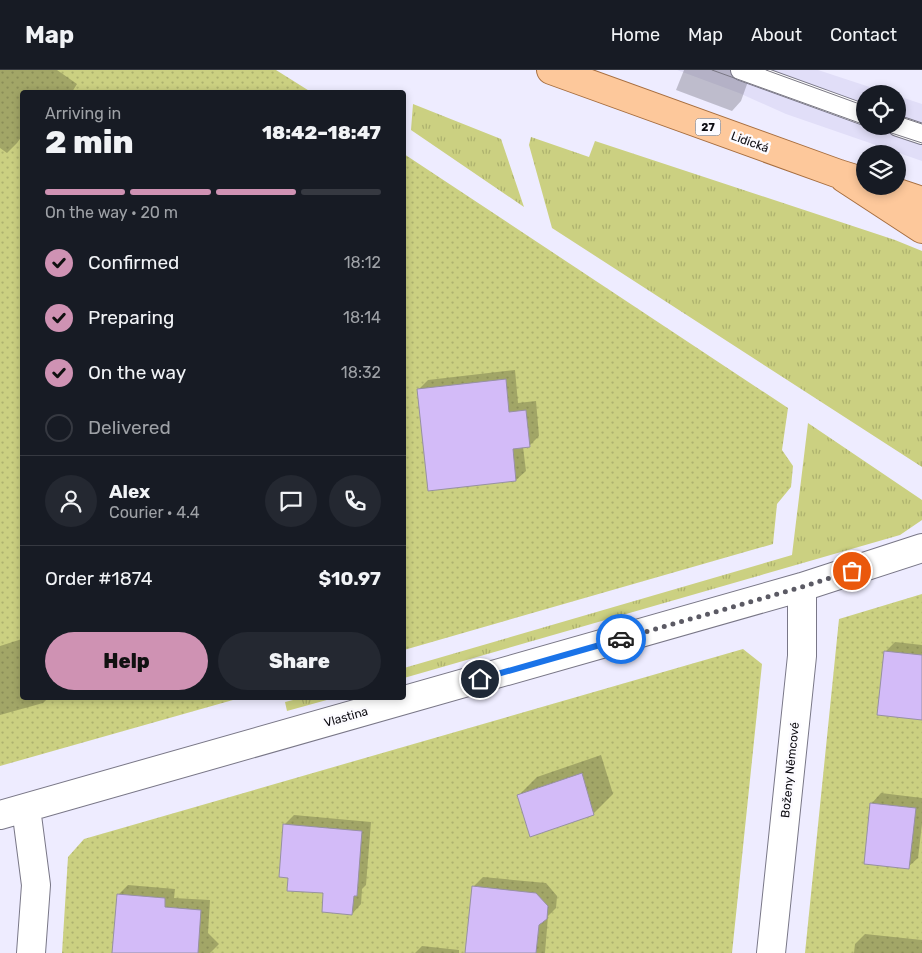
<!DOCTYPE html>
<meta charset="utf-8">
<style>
:root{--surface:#171b24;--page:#242831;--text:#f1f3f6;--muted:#9ea1a6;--line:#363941;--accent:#cf92b3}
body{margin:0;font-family:Rubik,sans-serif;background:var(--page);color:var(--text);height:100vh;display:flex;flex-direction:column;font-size:19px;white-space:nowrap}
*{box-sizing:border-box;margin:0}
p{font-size:16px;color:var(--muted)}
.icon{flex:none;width:28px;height:28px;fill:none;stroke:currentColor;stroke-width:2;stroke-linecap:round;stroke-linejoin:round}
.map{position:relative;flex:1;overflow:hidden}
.details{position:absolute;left:20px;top:20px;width:386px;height:610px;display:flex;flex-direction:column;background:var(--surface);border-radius:5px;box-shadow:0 2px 8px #0003}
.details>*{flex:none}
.fabs{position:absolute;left:856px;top:15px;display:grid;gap:10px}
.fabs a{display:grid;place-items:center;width:50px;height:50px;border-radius:50%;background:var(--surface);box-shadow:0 2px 8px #0003;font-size:25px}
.pin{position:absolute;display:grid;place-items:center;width:42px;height:42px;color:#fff;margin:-21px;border:2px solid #fff;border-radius:50%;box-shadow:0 1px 5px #0007}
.courier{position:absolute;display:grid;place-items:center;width:50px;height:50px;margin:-25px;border:4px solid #1a73e8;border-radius:50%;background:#fff;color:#222;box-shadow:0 1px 6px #0007}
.overview em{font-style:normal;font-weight:800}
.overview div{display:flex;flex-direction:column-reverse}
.overview{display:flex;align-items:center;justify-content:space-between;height:85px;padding:0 25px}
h1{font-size:32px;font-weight:800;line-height:38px}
.bar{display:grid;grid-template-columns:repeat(4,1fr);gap:8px 5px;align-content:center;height:60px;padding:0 25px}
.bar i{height:6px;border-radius:4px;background:var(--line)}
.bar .on{background:var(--accent)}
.bar p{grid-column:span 4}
.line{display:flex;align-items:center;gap:12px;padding:0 25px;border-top:1px solid var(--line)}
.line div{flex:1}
.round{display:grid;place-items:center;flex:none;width:52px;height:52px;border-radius:26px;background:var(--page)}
ol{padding:0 25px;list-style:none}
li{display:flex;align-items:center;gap:15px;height:55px}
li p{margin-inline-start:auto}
li .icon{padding:5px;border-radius:50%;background:var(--accent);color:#111;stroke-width:4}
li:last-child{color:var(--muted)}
li i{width:28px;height:28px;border:2px solid var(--line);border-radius:50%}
.cta{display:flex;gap:10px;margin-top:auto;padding:10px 25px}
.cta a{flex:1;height:58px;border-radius:30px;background:var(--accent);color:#111;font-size:20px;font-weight:800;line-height:58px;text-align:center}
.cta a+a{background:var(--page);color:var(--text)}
header{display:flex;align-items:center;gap:30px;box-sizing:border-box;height:70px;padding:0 25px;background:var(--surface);border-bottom:1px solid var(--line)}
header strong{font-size:24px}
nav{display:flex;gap:28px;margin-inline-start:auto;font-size:18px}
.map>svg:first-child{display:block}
.built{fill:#e1def8}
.grass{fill:url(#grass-tufts)}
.garden{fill:url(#garden-dots)}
.shadow{fill:#0003}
.building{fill:#d3bbf8;stroke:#9791a2}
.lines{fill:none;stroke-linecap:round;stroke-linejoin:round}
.service-casing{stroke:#797787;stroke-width:22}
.minor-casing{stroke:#797787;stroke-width:30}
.primary-casing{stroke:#a76e3f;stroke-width:30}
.service{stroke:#fff;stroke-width:20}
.minor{stroke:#fff;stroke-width:28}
.primary{stroke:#fdc89b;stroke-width:28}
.tram{stroke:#797783;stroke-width:1}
.done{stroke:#5b5a64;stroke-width:5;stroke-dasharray:0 9}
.route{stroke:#1a73e8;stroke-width:6}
.labels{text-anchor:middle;stroke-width:5;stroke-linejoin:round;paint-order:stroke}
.shield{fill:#fcfbff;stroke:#545358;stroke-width:1}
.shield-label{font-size:11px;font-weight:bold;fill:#0c0b11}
.street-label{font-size:12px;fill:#0c0b11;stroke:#fcfbff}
</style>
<header>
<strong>Map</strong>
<nav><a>Home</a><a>Map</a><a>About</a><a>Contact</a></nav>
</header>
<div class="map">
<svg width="922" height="883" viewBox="0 0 922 883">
<defs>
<pattern id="grass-tufts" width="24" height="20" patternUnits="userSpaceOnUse" patternTransform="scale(1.25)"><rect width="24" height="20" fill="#cbd081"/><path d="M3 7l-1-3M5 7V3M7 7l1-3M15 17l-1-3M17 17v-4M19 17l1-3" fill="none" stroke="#adb16e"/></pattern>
<pattern id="garden-dots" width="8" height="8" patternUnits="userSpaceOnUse" patternTransform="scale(1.25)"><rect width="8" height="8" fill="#cbd081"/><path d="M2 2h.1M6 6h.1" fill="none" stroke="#adb16e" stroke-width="1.8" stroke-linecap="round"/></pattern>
</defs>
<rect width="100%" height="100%" fill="#eeecff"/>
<path class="built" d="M677 0H818L891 24H865V56H898V26L922 34V91L786 44 739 23Z"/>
<path class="grass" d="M413 34 501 69 524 137 411 60Z
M531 67 589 87 595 71 895 170 922 181V397L552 158 529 75Z
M808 353 922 430V450L900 465 404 608V598L792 485Z
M301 628H334L287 641 285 632Z"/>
<path class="garden" d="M0 0H276L311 22H22V628H240L0 696Z
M404 84 788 338 782 380 793 396 791 417 777 434 773 474 404 580Z
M922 524V883H805L839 549Z
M743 579 762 594 732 883H62L68 787 84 769Z"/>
<path class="shadow" d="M0 0H57L77 14 72 22H22V66L17 73 7 83 0 78Z
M684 0H744L751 3 741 31 732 41 676 20Z
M515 300 518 333 536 331 539 366 529 376 523 377 526 401 516 410 418 320 428 310Z
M22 569V628H48L43 633 0 645V576Z
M895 572 922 575V649L886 581Z
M601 685 613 724 593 744 518 726 537 707Z
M881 723 922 728V754L918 788 908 797 865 793 872 733Z
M294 745 371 752 366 815 362 819 361 834 352 844 325 822 289 807 284 755Z
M483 807 546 813 557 826 556 838 548 846 545 883H467L473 817Z
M128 815 175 819 174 828 210 830 208 863 219 874 210 883H113L118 825Z
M865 864 922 870V883H854L855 874Z
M422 876 459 880V883H415Z"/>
<path class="building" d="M506 309 509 342 526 340 530 377 513 379 516 411 428 421 417 319Z
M884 581 922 585V650L877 645Z
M582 703 594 745 530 767 517 725Z
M870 733 916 738 909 799 864 794Z
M283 754 362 761 357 826H354L352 845 322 842 323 823 287 821 288 808 279 807Z
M472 816 536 823 548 836 547 849 539 855 536 883H465Z
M117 824 165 828V837L201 840 198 883H112Z"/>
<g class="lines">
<g class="service-casing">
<path id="service" d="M741 0 865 45
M898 56 922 64"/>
</g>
<g class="minor-casing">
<path id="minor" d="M26 738 36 815 31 883
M0 745 802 517 922 478
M771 883 802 586V517"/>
</g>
<g class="primary-casing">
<path id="primary" d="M551 0 839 104 865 112
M844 108 922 159
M877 116 922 131"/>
</g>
<use href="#service" class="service"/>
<use href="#minor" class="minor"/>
<use href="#primary" class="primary"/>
<path class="tram" d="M712 0 865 55
M766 0 865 36
M898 46 922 54
M870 56 922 73"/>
</g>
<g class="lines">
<path class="done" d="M621 569 802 517 852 501"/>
<path class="route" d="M480 609 621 569"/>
</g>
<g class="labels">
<rect class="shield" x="695.5" y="48.5" width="25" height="17" rx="4"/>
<g class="shield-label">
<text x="708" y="61">27</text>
</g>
<g class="street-label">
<text transform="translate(750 72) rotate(20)" y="4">Lidická</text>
<text transform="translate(346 647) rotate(-16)" y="4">Vlastina</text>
<text transform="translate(790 700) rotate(-84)" y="4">Boženy Němcové</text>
</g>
</g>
</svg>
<div class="fabs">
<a><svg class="icon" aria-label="locate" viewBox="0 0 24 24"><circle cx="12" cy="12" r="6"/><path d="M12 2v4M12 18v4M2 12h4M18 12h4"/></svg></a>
<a><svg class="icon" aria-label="layers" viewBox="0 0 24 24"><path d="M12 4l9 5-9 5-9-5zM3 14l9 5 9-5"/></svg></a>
</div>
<div class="pin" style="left:852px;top:501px;background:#ea580c"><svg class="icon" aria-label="bag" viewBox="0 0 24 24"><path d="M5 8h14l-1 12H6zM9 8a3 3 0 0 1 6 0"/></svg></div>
<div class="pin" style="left:480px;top:609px;background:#1f2937"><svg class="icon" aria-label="home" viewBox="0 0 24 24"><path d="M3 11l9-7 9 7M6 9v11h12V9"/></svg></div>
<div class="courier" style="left:621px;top:569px"><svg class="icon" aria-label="car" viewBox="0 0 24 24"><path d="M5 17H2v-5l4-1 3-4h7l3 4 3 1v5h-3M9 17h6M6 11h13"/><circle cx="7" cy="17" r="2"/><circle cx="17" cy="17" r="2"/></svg></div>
<section class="details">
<div class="overview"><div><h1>2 min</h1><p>Arriving in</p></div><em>18:42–18:47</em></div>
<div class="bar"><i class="on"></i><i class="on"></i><i class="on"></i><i></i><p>On the way · 20 m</p></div>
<ol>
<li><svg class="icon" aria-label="check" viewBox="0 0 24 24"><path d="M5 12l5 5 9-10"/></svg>Confirmed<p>18:12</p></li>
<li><svg class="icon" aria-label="check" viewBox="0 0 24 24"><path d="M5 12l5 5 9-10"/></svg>Preparing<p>18:14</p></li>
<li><svg class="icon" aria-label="check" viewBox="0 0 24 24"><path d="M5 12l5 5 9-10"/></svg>On the way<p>18:32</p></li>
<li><i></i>Delivered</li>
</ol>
<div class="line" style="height:90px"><a class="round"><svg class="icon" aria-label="person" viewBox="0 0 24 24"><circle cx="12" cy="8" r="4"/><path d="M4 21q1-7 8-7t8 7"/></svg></a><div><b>Alex</b><p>Courier · 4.4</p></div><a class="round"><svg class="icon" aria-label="chat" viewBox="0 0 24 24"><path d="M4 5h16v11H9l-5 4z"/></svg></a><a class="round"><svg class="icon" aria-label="phone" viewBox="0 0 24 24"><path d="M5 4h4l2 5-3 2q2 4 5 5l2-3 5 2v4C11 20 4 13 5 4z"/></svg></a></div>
<div class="line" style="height:65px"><div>Order #1874</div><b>$10.97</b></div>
<div class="cta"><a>Help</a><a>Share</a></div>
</section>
</div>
